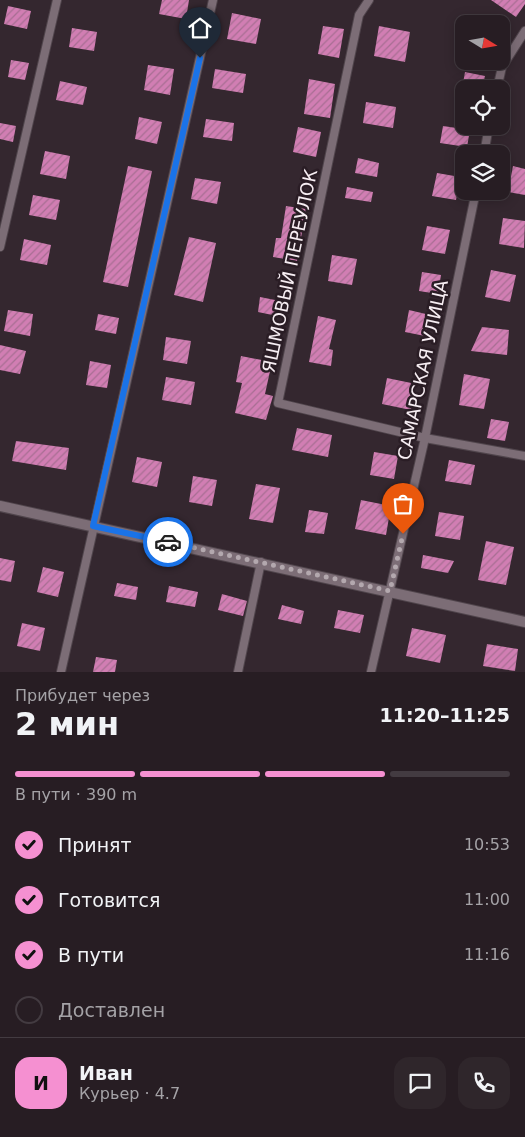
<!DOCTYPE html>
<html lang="ru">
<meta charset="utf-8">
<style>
:root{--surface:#271d23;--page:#2f262b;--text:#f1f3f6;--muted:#a4a2a6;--line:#433b41;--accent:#f590d1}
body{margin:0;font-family:"DejaVu Sans",sans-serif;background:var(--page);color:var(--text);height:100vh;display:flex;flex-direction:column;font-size:19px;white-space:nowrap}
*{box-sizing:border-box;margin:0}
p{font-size:16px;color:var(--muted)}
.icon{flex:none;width:28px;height:28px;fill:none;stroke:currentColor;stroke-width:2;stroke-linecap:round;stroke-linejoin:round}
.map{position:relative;height:672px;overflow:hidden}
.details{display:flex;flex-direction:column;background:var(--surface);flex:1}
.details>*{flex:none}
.needle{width:32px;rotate:101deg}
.fabs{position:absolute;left:455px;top:15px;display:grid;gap:10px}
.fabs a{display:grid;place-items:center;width:55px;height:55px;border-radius:10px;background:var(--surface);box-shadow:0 2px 12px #0003,0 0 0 1px var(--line);font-size:25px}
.pin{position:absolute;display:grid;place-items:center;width:42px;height:42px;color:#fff;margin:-51px -21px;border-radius:50% 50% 50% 0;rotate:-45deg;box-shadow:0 0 5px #0007}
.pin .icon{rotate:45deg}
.courier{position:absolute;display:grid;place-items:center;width:50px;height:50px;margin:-25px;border:4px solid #1a73e8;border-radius:50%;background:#fff;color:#222;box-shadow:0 1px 6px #0007}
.head em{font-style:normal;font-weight:600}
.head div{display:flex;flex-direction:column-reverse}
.head{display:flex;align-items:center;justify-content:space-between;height:85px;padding:0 15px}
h1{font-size:32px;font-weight:600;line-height:38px}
.bar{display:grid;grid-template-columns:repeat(4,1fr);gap:8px 5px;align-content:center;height:60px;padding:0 15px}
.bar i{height:6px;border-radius:4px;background:var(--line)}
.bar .current{background:var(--accent)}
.bar p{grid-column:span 4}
.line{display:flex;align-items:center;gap:12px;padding:0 15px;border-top:1px solid var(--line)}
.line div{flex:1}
.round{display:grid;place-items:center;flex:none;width:52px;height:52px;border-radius:15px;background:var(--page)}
ol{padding:0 15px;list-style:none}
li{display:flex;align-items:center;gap:15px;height:55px}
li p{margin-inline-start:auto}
li .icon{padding:5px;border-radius:50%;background:var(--accent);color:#111;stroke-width:4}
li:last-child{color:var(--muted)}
li i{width:28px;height:28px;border:2px solid var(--line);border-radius:50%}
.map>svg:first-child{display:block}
.building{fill:url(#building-hatch)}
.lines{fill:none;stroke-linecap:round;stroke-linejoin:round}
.minor-casing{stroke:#50454c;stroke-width:10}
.tertiary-casing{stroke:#50454c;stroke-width:12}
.minor{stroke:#7c6d76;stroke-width:8}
.tertiary{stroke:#7c6d76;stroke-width:10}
.done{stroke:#b3a8ae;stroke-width:5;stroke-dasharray:0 9}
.route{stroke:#1a73e8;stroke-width:6}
.labels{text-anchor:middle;stroke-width:5;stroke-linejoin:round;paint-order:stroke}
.street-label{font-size:18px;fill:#f7eef3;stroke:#2a1d25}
</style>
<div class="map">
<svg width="525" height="672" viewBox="0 0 525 672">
<defs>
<pattern id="building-hatch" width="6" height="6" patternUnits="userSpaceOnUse" patternTransform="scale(1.25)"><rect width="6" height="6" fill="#d17eb3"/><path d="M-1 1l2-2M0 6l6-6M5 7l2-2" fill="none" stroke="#a86e93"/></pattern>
</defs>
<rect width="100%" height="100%" fill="#34272f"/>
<path class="building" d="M162 0H189L186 19 159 14Z
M491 0H525V4L516 17Z
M8 6 31 11 27 29 4 24Z
M232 13 261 19 256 44 227 39Z
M323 26 344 29 339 58 318 54Z
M379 26 410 32 405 62 374 56Z
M72 28 97 32 94 51 69 47Z
M11 60 29 63 25 80 8 77Z
M148 65 174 69 170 95 144 90Z
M215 69 246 74 243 93 212 88Z
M465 72 485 76 482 89H462Z
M309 79 335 84 330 118 304 114Z
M60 81 87 87 83 105 56 100Z
M366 102 396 107 393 128 363 123Z
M139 117 162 122 157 144 135 139Z
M206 119 234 123 232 141 203 137Z
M0 123 16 126 13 142 0 139Z
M443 126 470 130 467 147 440 143Z
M298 127 321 132 316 157 293 152Z
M45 151 70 156 66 179 40 174Z
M358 158 379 163 377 177 355 173Z
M128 166 152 171 128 287 103 282Z
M513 166 525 169V195L508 192Z
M437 173 460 177 456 200 432 196Z
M195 178 221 182 217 204 191 199Z
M347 187 373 192 371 202 345 198Z
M33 195 60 200 56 220 29 215Z
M286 206 306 209 297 261 273 257 276 238H281Z
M503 218 525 221 524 248 499 244Z
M427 226 450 230 445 254 422 250Z
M189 237 216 243 203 302 174 295Z
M24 239 51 245 47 265 20 260Z
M332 255 357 259 352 285 328 281Z
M491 270 516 275 510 302 485 297Z
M422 272 441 275 438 294 419 291Z
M260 297 285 302 282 317 258 312Z
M8 310 33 314 30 336 4 331Z
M409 310 430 315 425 336 405 332Z
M98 314 119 318 116 334 95 330Z
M318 316 336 320 329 349 333 350 331 366 309 362Z
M482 327 509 330 507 355 471 351Z
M166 337 191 341 187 364 163 360Z
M0 345 26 351 20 374 0 370Z
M241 356 272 362 265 394 273 396 266 420 235 413 242 383 236 382Z
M90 361 111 365 107 388 86 385Z
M464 374 490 379 484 409 459 405Z
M166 377 195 382 191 405 162 400Z
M387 378 416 384 411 410 382 404Z
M491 419 509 422 505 441 487 438Z
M297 428 332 435 328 457 292 450Z
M16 441 69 448 66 470 12 461Z
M374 452 398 456 394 479 370 475Z
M137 457 162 462 157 487 132 482Z
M449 460 475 465 471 485 445 481Z
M193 476 217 480 212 506 189 502Z
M256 484 280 488 273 523 249 519Z
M361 500 391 506 386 535 355 529Z
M309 510 328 513 324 534 305 532Z
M439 512 464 516 460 540 435 536Z
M486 541 514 547 506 585 478 580Z
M423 555 454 561 448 573 421 568Z
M0 558 15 561 11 582 0 580Z
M43 567 64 572 58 597 37 592Z
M117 583 138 587 136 600 114 596Z
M169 586 198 592 195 607 166 602Z
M222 594 247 601 243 616 218 610Z
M282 605 304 611 301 624 278 619Z
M338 610 364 615 360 633 334 628Z
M22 623 45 628 40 651 17 646Z
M412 628 446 635 440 663 406 656Z
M487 644 518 649 515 671 483 666Z
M96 657 117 660 115 672H93Z"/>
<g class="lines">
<g class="minor-casing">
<path id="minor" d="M369 0 359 15 278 403 425 438 525 456
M497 89 502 67 525 31
M484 154 489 126
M0 247 57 0
M61 672 213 0
M238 672 261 562
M371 672 425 438 476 191"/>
</g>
<g class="tertiary-casing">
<path id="tertiary" d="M0 506 525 622"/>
</g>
<use href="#minor" class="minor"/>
<use href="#tertiary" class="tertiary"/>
</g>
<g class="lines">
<path class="done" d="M168 542 390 591 403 534"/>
<path class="route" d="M168 542 93 526 200 58"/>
</g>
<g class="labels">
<g class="street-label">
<text transform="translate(290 271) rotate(-78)" y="6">ЯШМОВЫЙ ПЕРЕУЛОК</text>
<text transform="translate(423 370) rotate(-78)" y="6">САМАРСКАЯ УЛИЦА</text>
</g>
</g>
</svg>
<div class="fabs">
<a><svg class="needle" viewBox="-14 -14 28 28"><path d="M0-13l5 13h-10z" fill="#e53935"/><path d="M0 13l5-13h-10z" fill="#a4a2a6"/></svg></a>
<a><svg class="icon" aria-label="locate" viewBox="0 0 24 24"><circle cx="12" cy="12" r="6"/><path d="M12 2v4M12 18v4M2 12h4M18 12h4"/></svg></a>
<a><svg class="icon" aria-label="layers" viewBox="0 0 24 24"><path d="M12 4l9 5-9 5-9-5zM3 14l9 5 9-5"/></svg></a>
</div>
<div class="pin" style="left:403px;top:534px;background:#ea580c"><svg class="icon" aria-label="bag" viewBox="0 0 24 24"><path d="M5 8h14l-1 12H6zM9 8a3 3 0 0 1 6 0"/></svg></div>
<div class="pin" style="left:200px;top:58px;background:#1f2937"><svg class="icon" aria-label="home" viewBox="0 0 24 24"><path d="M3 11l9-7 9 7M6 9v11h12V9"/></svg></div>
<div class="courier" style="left:168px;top:542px"><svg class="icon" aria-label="car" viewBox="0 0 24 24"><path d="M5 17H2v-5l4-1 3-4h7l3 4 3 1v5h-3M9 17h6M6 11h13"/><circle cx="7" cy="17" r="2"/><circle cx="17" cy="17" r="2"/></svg></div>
</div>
<section class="details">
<div class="head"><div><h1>2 мин</h1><p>Прибудет через</p></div><em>11:20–11:25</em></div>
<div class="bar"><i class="current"></i><i class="current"></i><i class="current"></i><i></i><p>В пути · 390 m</p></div>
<ol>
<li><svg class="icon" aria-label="check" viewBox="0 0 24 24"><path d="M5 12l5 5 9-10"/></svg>Принят<p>10:53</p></li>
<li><svg class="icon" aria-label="check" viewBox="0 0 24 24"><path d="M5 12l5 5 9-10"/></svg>Готовится<p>11:00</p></li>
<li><svg class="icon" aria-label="check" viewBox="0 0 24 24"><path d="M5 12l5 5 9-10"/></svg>В пути<p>11:16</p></li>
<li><i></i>Доставлен</li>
</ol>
<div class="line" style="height:90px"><b class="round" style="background:var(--accent);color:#111">И</b><div><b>Иван</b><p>Курьер · 4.7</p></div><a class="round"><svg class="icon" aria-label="chat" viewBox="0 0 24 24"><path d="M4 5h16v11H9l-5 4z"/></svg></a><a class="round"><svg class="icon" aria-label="phone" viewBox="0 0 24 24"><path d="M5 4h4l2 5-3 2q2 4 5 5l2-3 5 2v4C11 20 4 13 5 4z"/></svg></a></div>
</section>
